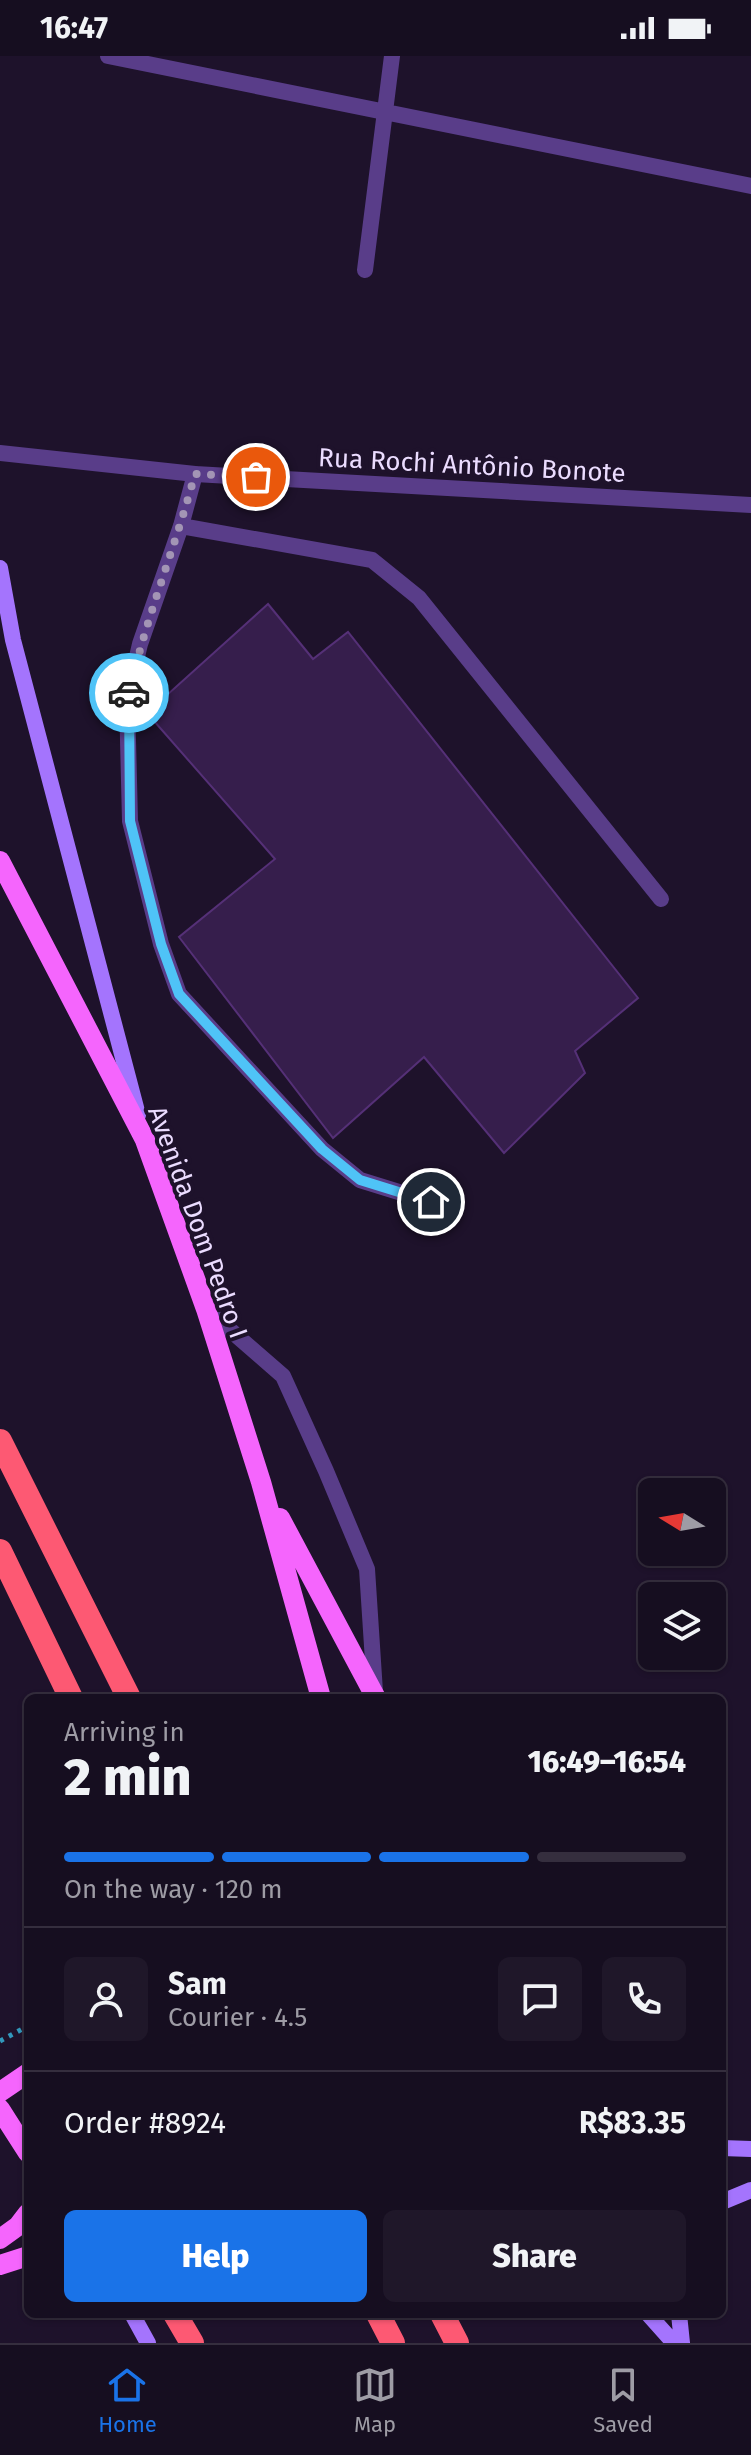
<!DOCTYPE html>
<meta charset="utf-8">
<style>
:root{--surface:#160e20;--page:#1f1729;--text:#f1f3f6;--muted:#9e9ca5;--line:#352e3e;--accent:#1a73e8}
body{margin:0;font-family:"Fira Sans",sans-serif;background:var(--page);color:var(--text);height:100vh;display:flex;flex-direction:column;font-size:30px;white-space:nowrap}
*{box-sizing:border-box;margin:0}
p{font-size:26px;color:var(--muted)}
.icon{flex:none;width:44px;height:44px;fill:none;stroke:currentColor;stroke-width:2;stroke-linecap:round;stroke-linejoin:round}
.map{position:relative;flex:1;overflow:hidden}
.details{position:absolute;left:24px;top:1638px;width:702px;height:624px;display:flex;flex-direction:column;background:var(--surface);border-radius:12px;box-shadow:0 2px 6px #0004,0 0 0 2px var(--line)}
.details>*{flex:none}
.needle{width:52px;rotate:281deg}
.buttons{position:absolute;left:638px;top:1422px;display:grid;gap:16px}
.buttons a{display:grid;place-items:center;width:88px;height:88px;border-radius:12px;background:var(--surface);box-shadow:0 2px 6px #0004,0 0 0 2px var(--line);font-size:40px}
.pin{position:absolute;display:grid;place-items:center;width:68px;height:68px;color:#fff;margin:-34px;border:4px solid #fff;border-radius:50%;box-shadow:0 2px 8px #0007}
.courier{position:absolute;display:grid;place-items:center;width:80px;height:80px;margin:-40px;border:6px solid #4fc3f7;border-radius:50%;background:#fff;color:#222;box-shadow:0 2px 10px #0007}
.overview em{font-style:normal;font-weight:800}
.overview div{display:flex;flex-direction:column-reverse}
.overview{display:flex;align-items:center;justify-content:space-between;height:136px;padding:0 40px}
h1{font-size:52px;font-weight:800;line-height:60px}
.bar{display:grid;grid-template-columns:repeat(4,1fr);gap:12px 8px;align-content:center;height:96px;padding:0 40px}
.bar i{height:10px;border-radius:6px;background:var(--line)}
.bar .active{background:var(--accent)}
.bar p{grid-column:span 4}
.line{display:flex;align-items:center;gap:20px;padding:0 40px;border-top:2px solid var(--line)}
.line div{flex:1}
.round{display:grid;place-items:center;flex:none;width:84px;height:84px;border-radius:12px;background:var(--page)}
.action{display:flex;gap:16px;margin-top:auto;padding:16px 40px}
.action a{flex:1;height:92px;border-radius:12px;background:var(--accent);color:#fff;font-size:32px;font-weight:800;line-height:92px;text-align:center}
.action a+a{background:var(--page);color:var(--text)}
.status{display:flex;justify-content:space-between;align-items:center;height:56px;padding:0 40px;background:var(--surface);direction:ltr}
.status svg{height:22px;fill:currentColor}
.menu{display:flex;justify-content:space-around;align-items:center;height:112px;border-top:2px solid var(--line);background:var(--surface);font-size:22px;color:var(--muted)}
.menu a{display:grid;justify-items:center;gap:4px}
.menu .active{color:var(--accent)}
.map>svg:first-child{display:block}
.building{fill:#361e4c;stroke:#553077;stroke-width:2}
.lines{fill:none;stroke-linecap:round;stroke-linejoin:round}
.path{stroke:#3298bc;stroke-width:5;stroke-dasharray:4 6;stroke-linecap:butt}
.lane{stroke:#593d89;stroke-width:16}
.street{stroke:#593d89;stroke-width:16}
.secondary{stroke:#a474fd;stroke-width:16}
.primary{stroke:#f565fd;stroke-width:20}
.highway{stroke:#fd5973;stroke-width:24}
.done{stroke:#a395b5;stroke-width:8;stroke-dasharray:0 14.4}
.route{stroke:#4fc3f7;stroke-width:10}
.labels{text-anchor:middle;stroke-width:8;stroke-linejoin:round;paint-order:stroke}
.street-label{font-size:26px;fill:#ebdcff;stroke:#1e122b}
</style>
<div class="status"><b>16:47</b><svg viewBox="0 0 49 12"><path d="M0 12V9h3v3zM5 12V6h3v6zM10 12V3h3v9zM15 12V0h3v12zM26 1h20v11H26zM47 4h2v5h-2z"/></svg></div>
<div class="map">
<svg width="751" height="2287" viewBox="0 0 751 2287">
<rect width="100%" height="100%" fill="#1e122b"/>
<path class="building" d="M268 548 313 603 348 576 638 942 575 995 585 1017 504 1097 424 1001 333 1082 179 881 275 803 147 657Z"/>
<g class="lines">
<path class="path" d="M0 1985 28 1970"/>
<path class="lane" d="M195 418 181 470 140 588 127 643 130 765 161 888 179 938 322 1093 360 1124 431 1146
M181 470 372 504 419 542 661 843
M206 1253 283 1320 326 1415 367 1513 375 1636"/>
<path class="street" d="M108 0 751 130
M365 214 392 0
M0 397 195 418 751 449"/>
<path class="secondary" d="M0 512 13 584 138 1059
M722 2092 751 2093
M722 2146 751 2134
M132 2258 148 2287
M648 2258 674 2287
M679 2258 682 2287"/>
<path class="primary" d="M0 805 145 1084 206 1253 261 1426 321 1642
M280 1462 376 1642
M0 2036 28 2017
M0 2053 28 2097
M0 2183 18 2170 28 2157
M0 2209 28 2200"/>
<path class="highway" d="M0 1385 129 1642
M0 1495 71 1642
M175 2258 192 2287
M378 2258 393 2287
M442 2258 457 2287"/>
</g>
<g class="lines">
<path class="done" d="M129 637C146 562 175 492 195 418L256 421"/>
<path class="route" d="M129 637 130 765 161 888 179 938 322 1093 360 1124 431 1146"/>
</g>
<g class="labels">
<g class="street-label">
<text transform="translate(472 409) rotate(3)" y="9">Rua Rochi Antônio Bonote</text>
<text transform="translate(198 1166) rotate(70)" y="9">Avenida Dom Pedro I</text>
</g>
</g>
</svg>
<div class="buttons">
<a><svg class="needle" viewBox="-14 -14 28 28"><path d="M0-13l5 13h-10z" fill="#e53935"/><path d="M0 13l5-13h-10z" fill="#9e9ca5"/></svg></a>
<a><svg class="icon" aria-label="layers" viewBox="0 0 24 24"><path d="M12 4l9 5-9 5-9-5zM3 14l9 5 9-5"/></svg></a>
</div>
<div class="pin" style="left:256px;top:421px;background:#ea580c"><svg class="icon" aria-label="bag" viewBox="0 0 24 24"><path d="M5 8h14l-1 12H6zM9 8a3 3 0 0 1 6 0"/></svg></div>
<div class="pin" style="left:431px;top:1146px;background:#1f2937"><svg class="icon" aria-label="home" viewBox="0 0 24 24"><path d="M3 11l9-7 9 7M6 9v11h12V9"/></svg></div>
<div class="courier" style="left:129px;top:637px"><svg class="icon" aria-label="car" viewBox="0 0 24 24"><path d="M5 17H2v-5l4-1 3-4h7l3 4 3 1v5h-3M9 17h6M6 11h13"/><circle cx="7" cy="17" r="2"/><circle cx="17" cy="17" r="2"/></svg></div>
<section class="details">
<div class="overview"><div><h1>2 min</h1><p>Arriving in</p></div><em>16:49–16:54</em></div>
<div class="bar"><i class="active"></i><i class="active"></i><i class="active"></i><i></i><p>On the way · 120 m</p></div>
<div class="line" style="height:144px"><a class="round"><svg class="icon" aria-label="person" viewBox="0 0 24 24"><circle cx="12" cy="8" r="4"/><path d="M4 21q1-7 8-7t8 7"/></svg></a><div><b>Sam</b><p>Courier · 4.5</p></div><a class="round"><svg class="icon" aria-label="chat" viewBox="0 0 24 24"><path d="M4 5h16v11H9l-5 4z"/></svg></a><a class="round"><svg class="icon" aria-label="phone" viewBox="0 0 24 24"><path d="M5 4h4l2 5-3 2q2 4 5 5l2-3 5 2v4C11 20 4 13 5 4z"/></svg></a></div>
<div class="line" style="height:104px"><div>Order #8924</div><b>R$83.35</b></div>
<div class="action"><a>Help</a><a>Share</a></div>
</section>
</div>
<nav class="menu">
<a class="active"><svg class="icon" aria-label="home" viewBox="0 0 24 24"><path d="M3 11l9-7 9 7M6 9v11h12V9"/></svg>Home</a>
<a><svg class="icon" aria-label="map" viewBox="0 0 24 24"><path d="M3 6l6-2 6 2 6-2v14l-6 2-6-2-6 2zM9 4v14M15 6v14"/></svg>Map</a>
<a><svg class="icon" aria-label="saved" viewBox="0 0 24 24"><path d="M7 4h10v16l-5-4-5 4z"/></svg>Saved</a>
</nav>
